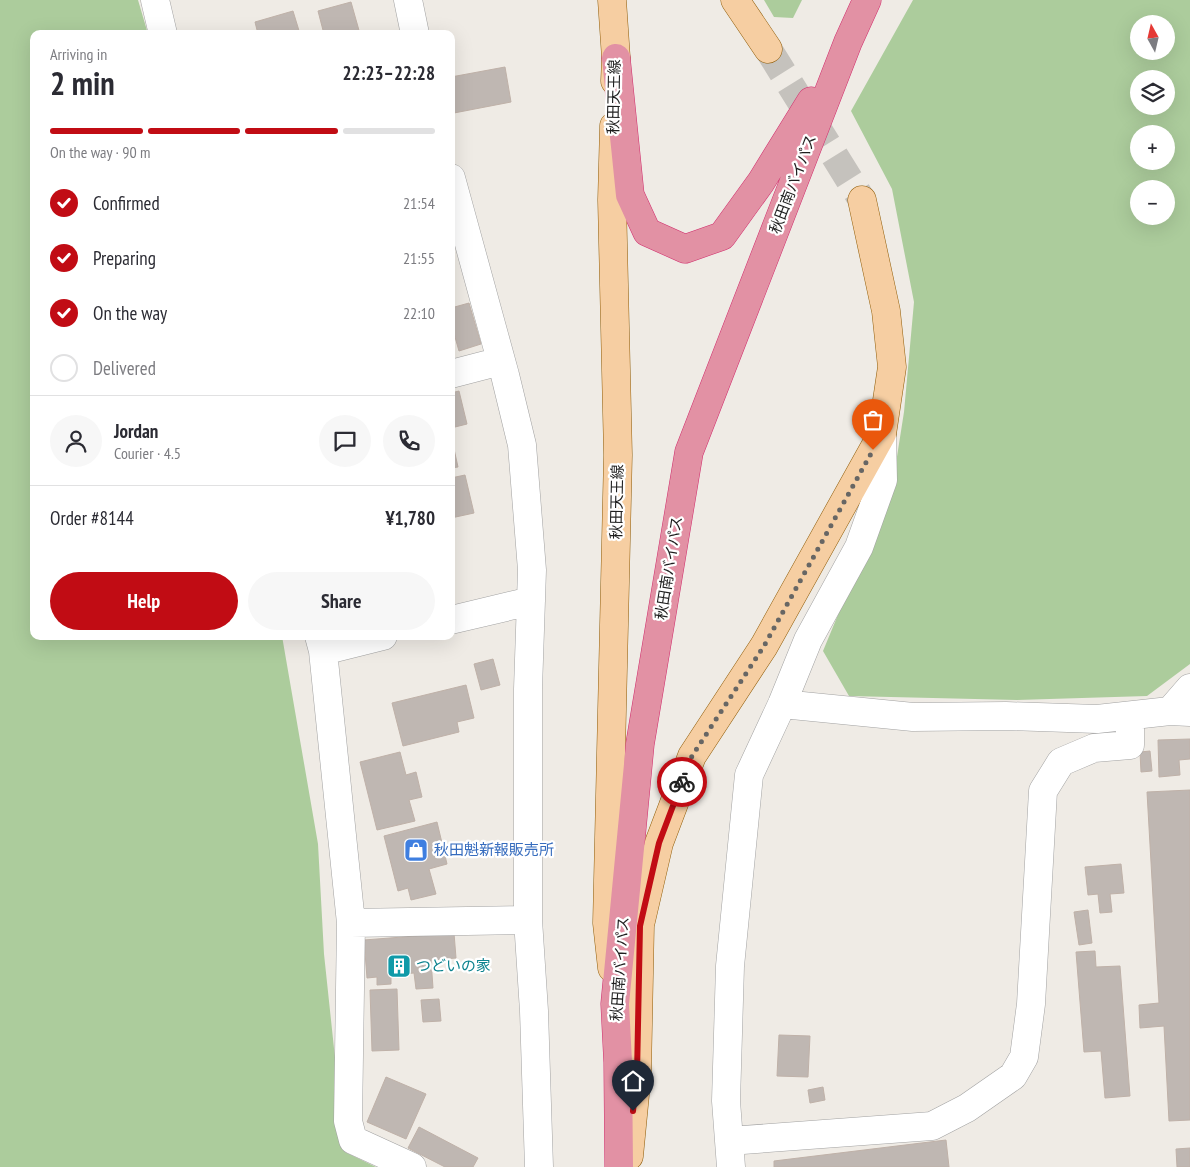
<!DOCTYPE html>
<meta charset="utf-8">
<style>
:root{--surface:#fff;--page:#f7f7f7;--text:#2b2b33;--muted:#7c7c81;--line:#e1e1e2;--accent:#c10c14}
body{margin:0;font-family:"PT Sans Narrow","Noto Sans JP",sans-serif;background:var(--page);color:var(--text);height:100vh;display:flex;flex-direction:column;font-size:19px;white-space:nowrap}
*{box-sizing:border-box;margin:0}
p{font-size:16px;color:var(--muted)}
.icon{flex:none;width:28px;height:28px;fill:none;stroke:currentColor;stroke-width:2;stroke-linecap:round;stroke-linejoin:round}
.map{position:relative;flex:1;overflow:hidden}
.panel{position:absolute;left:30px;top:30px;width:425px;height:610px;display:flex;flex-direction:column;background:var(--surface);border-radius:10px;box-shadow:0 5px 20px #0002}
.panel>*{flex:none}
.needle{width:32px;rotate:352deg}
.buttons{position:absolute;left:1130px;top:15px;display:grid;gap:10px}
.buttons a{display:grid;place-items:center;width:45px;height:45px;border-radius:50%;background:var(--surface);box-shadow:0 5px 20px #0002;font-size:25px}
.pin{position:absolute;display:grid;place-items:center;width:42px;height:42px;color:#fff;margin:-51px -21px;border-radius:50% 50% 50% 0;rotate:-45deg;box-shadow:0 0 5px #0007}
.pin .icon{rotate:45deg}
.courier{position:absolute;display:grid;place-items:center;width:50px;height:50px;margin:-25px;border:4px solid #c10c14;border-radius:50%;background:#fff;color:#222;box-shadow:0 1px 6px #0007}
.overview em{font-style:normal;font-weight:600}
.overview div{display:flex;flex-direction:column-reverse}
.overview{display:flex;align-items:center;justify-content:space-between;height:85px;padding:0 20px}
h1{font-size:32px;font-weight:600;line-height:38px}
.bar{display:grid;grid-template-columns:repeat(4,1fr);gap:8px 5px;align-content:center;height:60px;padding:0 20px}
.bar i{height:6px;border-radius:4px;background:var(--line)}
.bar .active{background:var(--accent)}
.bar p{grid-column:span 4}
.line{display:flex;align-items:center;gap:12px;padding:0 20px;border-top:1px solid var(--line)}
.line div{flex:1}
.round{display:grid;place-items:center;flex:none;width:52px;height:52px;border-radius:26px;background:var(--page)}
ol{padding:0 20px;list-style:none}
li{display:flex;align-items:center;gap:15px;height:55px}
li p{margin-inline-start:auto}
li .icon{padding:5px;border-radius:50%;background:var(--accent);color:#fff;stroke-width:4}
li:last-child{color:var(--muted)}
li i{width:28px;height:28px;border:2px solid var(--line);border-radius:50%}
.action{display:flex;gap:10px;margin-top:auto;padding:10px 20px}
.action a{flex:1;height:58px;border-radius:30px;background:var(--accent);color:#fff;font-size:20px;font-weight:600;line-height:58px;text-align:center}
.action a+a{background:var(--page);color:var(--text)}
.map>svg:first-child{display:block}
.forest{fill:#accc9c;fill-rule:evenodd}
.building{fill:#bfb7b2;stroke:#bfb1a8}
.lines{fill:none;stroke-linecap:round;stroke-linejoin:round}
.major-tunnel{stroke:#c5c2bd;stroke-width:28;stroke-dasharray:28 14;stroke-linecap:butt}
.minor-casing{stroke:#a2a2a2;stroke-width:29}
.major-casing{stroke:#905d09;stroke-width:29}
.highway-casing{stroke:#d02e6d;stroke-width:29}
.minor{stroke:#fff;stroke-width:28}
.major{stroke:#f6cea2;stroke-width:28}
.highway{stroke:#e291a4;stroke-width:28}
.done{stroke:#676664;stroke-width:5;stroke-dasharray:0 9}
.route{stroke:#c10c14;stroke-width:6}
.labels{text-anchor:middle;stroke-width:4.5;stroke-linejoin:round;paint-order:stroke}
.street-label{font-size:15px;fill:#1e1e1e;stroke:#fff}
.shop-label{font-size:15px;fill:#366cbe;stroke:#fff;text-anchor:start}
.culture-label{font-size:15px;fill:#0d838f;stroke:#fff;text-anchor:start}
</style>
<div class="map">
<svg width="1190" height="1167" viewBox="0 0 1190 1167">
<rect width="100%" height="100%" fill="#efebe5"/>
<path class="forest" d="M0 0H138L148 34H34V636H282L318 844 324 954 345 1152 376 1167H0Z
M764 0H802L793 18 774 17Z
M913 0H1190V664L1147 696 1017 700 849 696 823 651 893 482 904 412 914 302 892 189 851 111ZM1139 24H1166V51H1139ZM1139 79H1166V106H1139ZM1139 134H1166V161H1139ZM1139 189H1166V216H1139Z"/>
<path class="building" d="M351 2 360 34H324L318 11Z
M293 11 300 34H258L255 22Z
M505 67 511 102 454 113 451 97V77Z
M469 303 481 344 459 351 451 323V308Z
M459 391 467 424 451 428V393Z
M452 440 458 467 451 468V441Z
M465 475 474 513 451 518V478Z
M493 659 500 685 481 690 474 664Z
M466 685 474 718 457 722 459 732 403 746 392 703Z
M1190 739V759L1179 760 1180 775 1159 777 1158 740Z
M1150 751 1152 771 1141 772 1140 752Z
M400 752 406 775 416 772 422 797 409 800 415 821 377 830 360 762Z
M1190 790V1120L1169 1121 1164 1026 1140 1028 1139 1005 1159 1003 1147 792Z
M437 822 447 864 429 869 436 894 411 900 408 888 398 891 384 836Z
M1121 864 1124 893 1110 894 1112 912 1100 913 1098 894 1088 895 1085 867Z
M1088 910 1092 943 1079 945 1074 912Z
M454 933 456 958 431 960 433 988 416 989 414 973 391 975V984L377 985V977L367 978 364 940Z
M1095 951 1096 967 1120 966 1130 1096 1105 1098 1101 1051 1084 1052 1076 952Z
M397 989 399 1050 372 1051 370 990Z
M439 999 441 1021 423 1022 421 1000Z
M779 1035 810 1036 808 1077 777 1076Z
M386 1077 426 1094 406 1139 367 1122Z
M823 1087 825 1100 810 1103 808 1090Z
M419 1127 478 1158 473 1167H445L408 1148Z
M946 1140 949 1167H774V1161Z
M1190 1148V1167H1177L1176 1149Z"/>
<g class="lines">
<path class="major-tunnel" d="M768 49 862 200"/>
<g class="minor-casing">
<path id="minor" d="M155 0 163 34
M408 0 415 34
M451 178 505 375 522 445 532 570 528 689V920L534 1011 539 1167
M451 374 501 361
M451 620 531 601
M319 636 323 651 351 923 528 920
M323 651 383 636
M782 704 913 717 1006 716 1097 719 1170 711 1190 712
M1170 711 1190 688
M351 923 348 1121 353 1140 412 1167
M729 1141 932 1126 967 1108 1013 1076 1024 1057 1031 1004 1043 791 1061 762 1094 748 1130 745V716
M731 1167 726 1101 730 966 749 775 782 704 808 640 859 547 883 480 882 434"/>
</g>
<g class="major-casing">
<path id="major" d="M612 0 616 58 615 81
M735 0 768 49
M612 968 607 923 618 455 612 200 614 126
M629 1156 637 1074 640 925 659 843 692 756 764 646 882 434 892 367 886 311 862 200"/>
</g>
<g class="highway-casing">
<path id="highway" d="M616 58 630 195 647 232 685 249 722 236 761 182 811 101
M619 1167 618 1062 615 1004 640 744 689 452 848 42 867 0"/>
</g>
<use href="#minor" class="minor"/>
<use href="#major" class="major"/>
<use href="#highway" class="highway"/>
</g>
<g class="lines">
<path class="done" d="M682 782 692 756 764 646 873 450"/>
<path class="route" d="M633 1111 637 1074 640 926 659 843 682 782"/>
</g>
<defs>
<g id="shop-square" transform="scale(1.25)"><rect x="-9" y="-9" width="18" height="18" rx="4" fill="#3f7fe0" stroke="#fff"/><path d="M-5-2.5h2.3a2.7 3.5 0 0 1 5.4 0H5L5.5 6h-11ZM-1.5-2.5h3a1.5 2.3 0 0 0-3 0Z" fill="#fff"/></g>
<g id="building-square" transform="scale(1.25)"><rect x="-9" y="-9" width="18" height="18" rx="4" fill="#0f9aa8" stroke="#fff"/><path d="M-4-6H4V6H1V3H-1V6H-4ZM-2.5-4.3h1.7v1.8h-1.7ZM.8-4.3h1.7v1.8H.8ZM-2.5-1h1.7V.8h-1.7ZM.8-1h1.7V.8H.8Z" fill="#fff"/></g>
</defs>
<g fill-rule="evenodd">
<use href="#shop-square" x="416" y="850"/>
<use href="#building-square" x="399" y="966"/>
</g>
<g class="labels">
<g class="street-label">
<text transform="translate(614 97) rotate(-89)" y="5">秋田天王線</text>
<text transform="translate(793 184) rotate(-69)" y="5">秋田南バイパス</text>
<text transform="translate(617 502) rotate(-89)" y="5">秋田天王線</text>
<text transform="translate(669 568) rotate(-81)" y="5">秋田南バイパス</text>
<text transform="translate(620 969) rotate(-86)" y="5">秋田南バイパス</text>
</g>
<g class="shop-label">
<text x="434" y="855">秋田魁新報販売所</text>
</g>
<g class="culture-label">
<text x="416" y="971">つどいの家</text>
</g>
</g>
</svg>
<div class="buttons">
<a><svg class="needle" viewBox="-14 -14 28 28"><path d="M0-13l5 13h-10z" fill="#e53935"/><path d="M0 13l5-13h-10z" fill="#7c7c81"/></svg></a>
<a><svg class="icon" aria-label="layers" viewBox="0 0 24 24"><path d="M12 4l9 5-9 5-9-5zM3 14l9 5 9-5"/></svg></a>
<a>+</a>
<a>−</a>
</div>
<div class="pin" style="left:873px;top:450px;background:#ea580c"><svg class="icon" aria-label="bag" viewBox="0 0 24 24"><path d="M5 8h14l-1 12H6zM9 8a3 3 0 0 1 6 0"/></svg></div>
<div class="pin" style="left:633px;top:1111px;background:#1f2937"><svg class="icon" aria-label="home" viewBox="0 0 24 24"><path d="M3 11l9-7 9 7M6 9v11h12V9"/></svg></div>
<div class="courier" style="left:682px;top:782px"><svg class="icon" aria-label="bike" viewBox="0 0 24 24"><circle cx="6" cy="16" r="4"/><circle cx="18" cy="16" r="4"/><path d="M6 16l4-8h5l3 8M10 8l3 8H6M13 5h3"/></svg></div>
<section class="panel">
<div class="overview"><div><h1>2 min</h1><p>Arriving in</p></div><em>22:23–22:28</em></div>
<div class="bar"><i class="active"></i><i class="active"></i><i class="active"></i><i></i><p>On the way · 90 m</p></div>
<ol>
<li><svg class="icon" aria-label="check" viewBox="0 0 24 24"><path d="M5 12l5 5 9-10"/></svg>Confirmed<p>21:54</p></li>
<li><svg class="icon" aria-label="check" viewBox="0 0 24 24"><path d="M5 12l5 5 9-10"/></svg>Preparing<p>21:55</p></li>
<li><svg class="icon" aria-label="check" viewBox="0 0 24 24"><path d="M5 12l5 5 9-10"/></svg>On the way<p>22:10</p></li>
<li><i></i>Delivered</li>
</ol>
<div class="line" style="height:90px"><a class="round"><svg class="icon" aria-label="person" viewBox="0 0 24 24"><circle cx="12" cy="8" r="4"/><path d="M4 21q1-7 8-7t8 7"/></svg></a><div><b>Jordan</b><p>Courier · 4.5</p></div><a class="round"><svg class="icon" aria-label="chat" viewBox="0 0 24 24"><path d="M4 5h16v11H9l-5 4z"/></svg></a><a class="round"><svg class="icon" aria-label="phone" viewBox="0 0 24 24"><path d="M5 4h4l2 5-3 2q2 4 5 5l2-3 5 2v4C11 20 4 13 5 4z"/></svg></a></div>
<div class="line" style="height:65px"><div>Order #8144</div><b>¥1,780</b></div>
<div class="action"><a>Help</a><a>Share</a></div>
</section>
</div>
